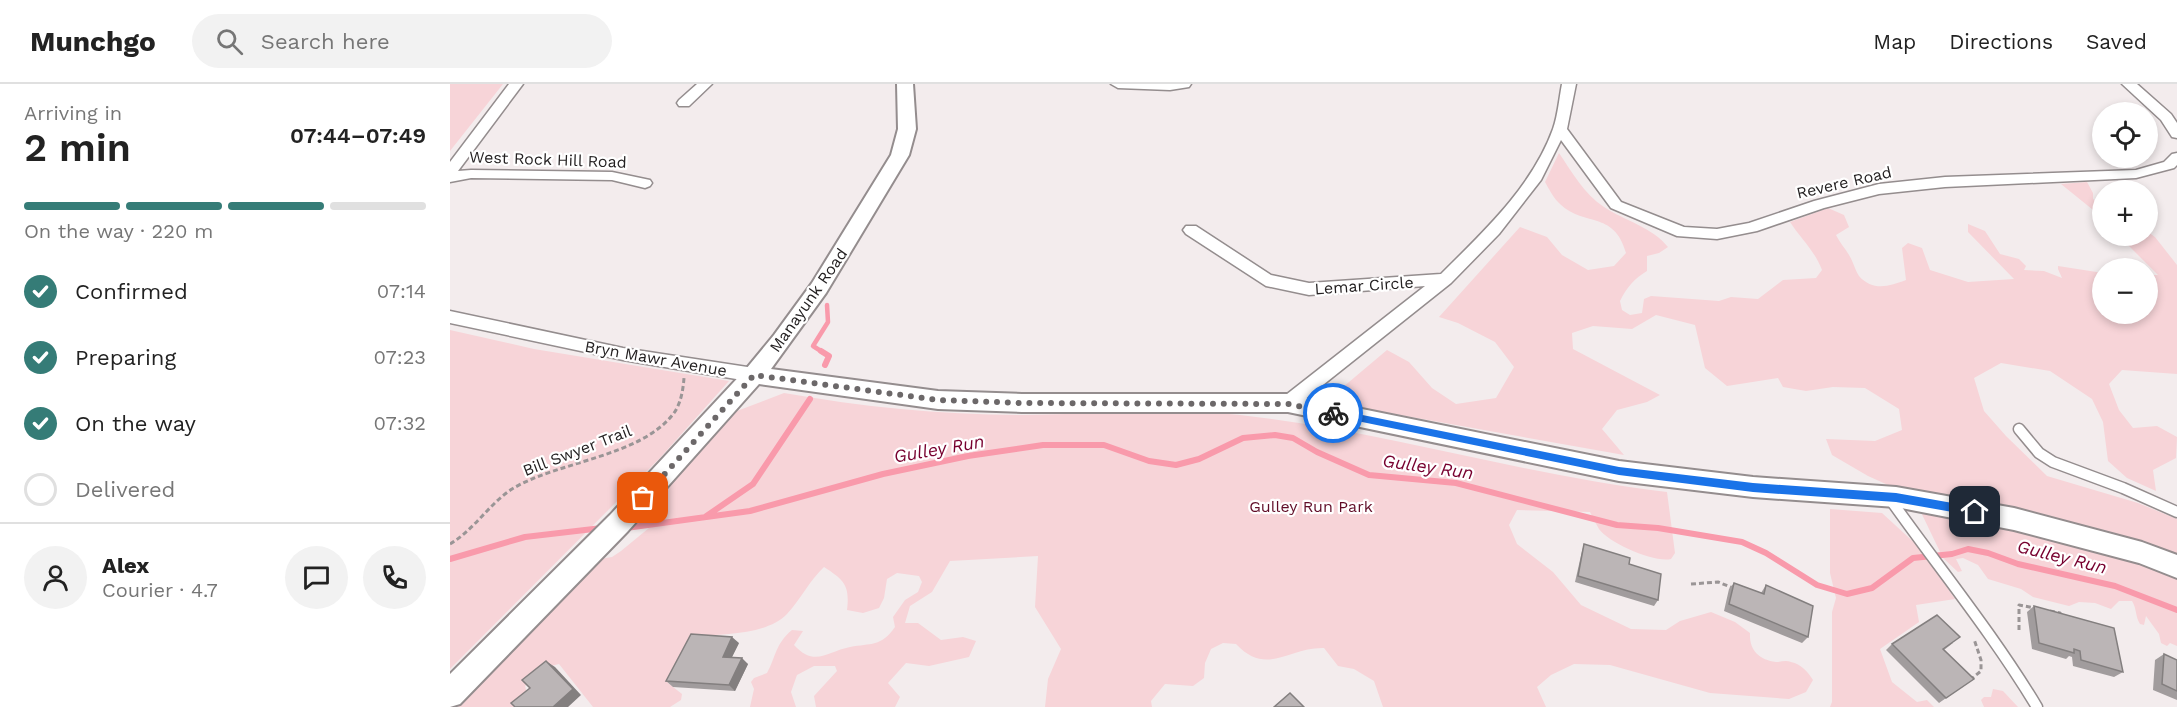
<!DOCTYPE html>
<meta charset="utf-8">
<style>
:root{--surface:#fff;--page:#f2f2f2;--text:#222;--muted:#767676;--line:#e0e0e0;--accent:#357c77}
body{margin:0;font-family:"Work Sans",sans-serif;background:var(--page);color:var(--text);height:100vh;display:flex;flex-direction:column;font-size:22px;white-space:nowrap}
*{box-sizing:border-box;margin:0}
p{font-size:20px;color:var(--muted)}
.icon{flex:none;width:33px;height:33px;fill:none;stroke:currentColor;stroke-width:2;stroke-linecap:round;stroke-linejoin:round}
.map{position:relative;flex:1;overflow:hidden}
.side{display:flex;flex-direction:column;background:var(--surface);width:450px}
.side>*{flex:none}
.fabs{position:absolute;left:1642px;top:18px;display:grid;gap:12px}
.fabs a{display:grid;place-items:center;width:66px;height:66px;border-radius:50%;background:var(--surface);box-shadow:0 3px 9px #0003;font-size:30px}
.pin{position:absolute;display:grid;place-items:center;width:51px;height:51px;color:#fff;margin:-26px;border-radius:12px;box-shadow:0 3px 9px #0006}
.courier{position:absolute;display:grid;place-items:center;width:60px;height:60px;margin:-30px;border:4px solid #1a73e8;border-radius:50%;background:#fff;color:#222;box-shadow:0 2px 8px #0007}
.summary em{font-style:normal;font-weight:600}
.summary div{display:flex;flex-direction:column-reverse}
.summary{display:flex;align-items:center;justify-content:space-between;height:102px;padding:0 24px}
h1{font-size:39px;font-weight:600;line-height:45px}
.bar{display:grid;grid-template-columns:repeat(4,1fr);gap:9px 6px;align-content:center;height:72px;padding:0 24px}
.bar i{height:8px;border-radius:4px;background:var(--line)}
.bar .selected{background:var(--accent)}
.bar p{grid-column:span 4}
.line{display:flex;align-items:center;gap:15px;padding:0 24px;border-top:2px solid var(--line)}
.line div{flex:1}
.round{display:grid;place-items:center;flex:none;width:63px;height:63px;border-radius:32px;background:var(--page)}
ol{padding:0 24px;list-style:none}
li{display:flex;align-items:center;gap:18px;height:66px}
li p{margin-inline-start:auto}
li .icon{padding:6px;border-radius:50%;background:var(--accent);color:#fff;stroke-width:4}
li:last-child{color:var(--muted)}
li i{width:33px;height:33px;border:3px solid var(--line);border-radius:50%}
header{display:flex;align-items:center;gap:36px;box-sizing:border-box;height:84px;padding:0 30px;background:var(--surface);border-bottom:2px solid var(--line)}
header strong{font-size:28px}
nav{display:flex;gap:33px;margin-inline-start:auto;font-size:21px}
.search{width:420px;height:54px;background:var(--page);display:flex;align-items:center;gap:15px;box-sizing:border-box;padding:0 21px;border-radius:33px;color:var(--muted);font-size:22px}
main{display:flex;flex:1;min-height:0}
.map>svg:first-child{display:block}
.green{fill:#f7d4d8}
.lines{fill:none;stroke-linecap:round;stroke-linejoin:round}
.stream-far1{stroke:#f99aab;stroke-width:4.5}
.stream{stroke:#f99aab;stroke-width:6}
.service-casing{stroke:#948d8e;stroke-width:13}
.minor-casing{stroke:#948d8e;stroke-width:3}
.tertiary-casing{stroke:#948d8e;stroke-width:4}
.path{stroke:#9a9596;stroke-width:3;stroke-dasharray:5 3;stroke-linecap:butt}
.service{stroke:#fff;stroke-width:10}
.minor{fill:#fff;fill-rule:evenodd}
.tertiary{fill:#fff;fill-rule:evenodd}
.wall{fill:#a19c9d}
.shaded-wall{fill:#837f7f}
.building{fill:#bbb5b6;stroke:#837f7f;stroke-width:1.5}
.route{fill:#1a73e8}
.done{stroke:#6c6869;stroke-width:6;stroke-dasharray:0 10.8}
.labels{text-anchor:middle;stroke-width:4.5;stroke-linejoin:round;paint-order:stroke}
.street-label{font-size:16px;fill:#242122;stroke:#fff}
.park-label{font-size:16px;fill:#610d28;stroke:#fff}
.water-label{font-size:18px;font-style:italic;fill:#77002f;stroke:#fff}
</style>
<header>
<strong>Munchgo</strong>
<div class="search"><svg class="icon" aria-label="search" viewBox="0 0 24 24"><circle cx="10" cy="10" r="6"/><path d="M15 15l6 6"/></svg>Search here</div>
<nav><a>Map</a><a>Directions</a><a>Saved</a></nav>
</header>
<main>
<section class="side">
<div class="summary"><div><h1>2 min</h1><p>Arriving in</p></div><em>07:44–07:49</em></div>
<div class="bar"><i class="selected"></i><i class="selected"></i><i class="selected"></i><i></i><p>On the way · 220 m</p></div>
<ol>
<li><svg class="icon" aria-label="check" viewBox="0 0 24 24"><path d="M5 12l5 5 9-10"/></svg>Confirmed<p>07:14</p></li>
<li><svg class="icon" aria-label="check" viewBox="0 0 24 24"><path d="M5 12l5 5 9-10"/></svg>Preparing<p>07:23</p></li>
<li><svg class="icon" aria-label="check" viewBox="0 0 24 24"><path d="M5 12l5 5 9-10"/></svg>On the way<p>07:32</p></li>
<li><i></i>Delivered</li>
</ol>
<div class="line" style="height:108px"><a class="round"><svg class="icon" aria-label="person" viewBox="0 0 24 24"><circle cx="12" cy="8" r="4"/><path d="M4 21q1-7 8-7t8 7"/></svg></a><div><b>Alex</b><p>Courier · 4.7</p></div><a class="round"><svg class="icon" aria-label="chat" viewBox="0 0 24 24"><path d="M4 5h16v11H9l-5 4z"/></svg></a><a class="round"><svg class="icon" aria-label="phone" viewBox="0 0 24 24"><path d="M5 4h4l2 5-3 2q2 4 5 5l2-3 5 2v4C11 20 4 13 5 4z"/></svg></a></div>
</section>
<div class="map">
<svg width="1727" height="623" viewBox="0 0 1727 623">
<rect width="100%" height="100%" fill="#f3eced"/>
<path class="green" d="M0 0H53L0 67Z
M1109 69C1122 88 1134 110 1154 123 1175 137 1202 143 1218 163L1209 169 1197 172V187C1184 195 1177 203 1170 217L1172 226 1180 231 1192 229 1194 215 1201 212 1269 217 1281 213 1308 215 1333 196 1366 194 1372 186C1365 167 1351 155 1340 138L1378 124 1394 131 1399 143 1386 151C1390 159 1395 164 1399 171 1403 177 1405 186 1409 192 1423 208 1440 202 1456 196L1452 164 1458 159 1472 164 1480 186 1518 198 1564 195 1518 148V140L1535 147 1550 170 1569 175 1576 182 1574 186 1594 187 1612 194 1608 185V182L1653 189V230H1698V191H1708L1669 152H1698V148L1705 153 1727 181V290L1672 286 1659 300 1669 326 1683 344 1707 342 1727 353 1726 374 1703 386 1706 407 1677 394 1658 377 1653 338 1642 315 1600 287 1551 279 1524 294 1534 327 1556 352 1597 392 1688 419 1727 435V475L1562 425 1438 401 1418 392 1382 371 1376 355 1425 357 1452 346 1449 325 1415 304 1383 303 1356 307 1333 303 1328 294 1277 302 1255 284 1245 241 1206 231 1182 245 1143 242 1122 249 1123 265 1210 311 1197 318 1167 326 1152 345 1174 371 922 326 880 314 937 266 959 278 982 304 1006 320 1046 314 1064 283 1045 258 1008 239 989 233 1070 143 1097 153 1112 171 1138 186 1164 182 1176 169C1164 125 1132 144 1108 118 1103 113 1099 105 1095 98Z
M1637 98 1643 109V115L1653 121V134L1611 100Z
M0 246 84 265 279 297 210 374 0 585Z
M334 309C413 323 493 331 573 331 645 330 717 323 790 331 934 347 1073 391 1217 408L1225 469 1221 475C1204 479 1159 459 1149 445 1146 440 1143 434 1140 428L1067 426 1059 441 1067 460 1103 488 1131 521 1181 545 1216 546 1230 537 1261 528 1285 538 1300 549C1299 566 1309 576 1326 578 1331 578 1336 576 1341 578 1351 580 1358 588 1363 596L1356 608 1339 615 1260 609 1160 581 1124 580 1101 591 1087 603 1096 623H933L924 597 904 585 888 582 874 564C838 563 817 593 786 560L773 559 761 565 755 579 754 594 743 602 715 600 701 617 702 623H595L598 595 611 565 585 523 588 472 500 477 482 508 460 522 455 539H468L491 556 513 553 526 557 519 573 479 582 456 579 438 599 450 613 445 623H366L364 612 387 587 385 582H364L347 591 341 608 346 623H300L304 605 301 598 304 594 317 589C326 573 325 560 342 546L353 547 344 561C365 584 378 567 400 563 421 559 431 563 445 543L443 533 455 516 468 508 472 498 469 492 447 489 437 495 434 514 429 524 413 529 397 526C400 501 394 496 374 483 359 497 351 515 337 530 315 552 273 549 244 553L218 599 232 610 231 616 220 623H143L109 580 101 582 75 602 78 613 66 623H8L30 596 105 523 150 475 162 473 171 467 205 439 182 441 287 327Z
M1467 420 1664 471 1727 493V562L1720 559 1717 562 1711 559 1709 550 1696 532 1694 541 1690 540C1685 532 1687 525 1682 517H1669L1661 525 1645 519 1629 518 1619 522 1583 513 1571 505 1538 495 1528 481 1513 474 1506 475 1512 487 1508 488 1493 474Z
M1380 425 1432 429 1469 463 1505 515 1466 521 1469 538 1430 565 1442 598 1467 618 1477 616 1484 623H1380L1382 618V528L1386 514 1380 489Z
M1543 605 1553 607 1568 623H1534L1531 616 1534 613H1541Z"/>
<g class="lines">
<path class="stream-far1" d="M374 269 363 262 378 238 377 221"/>
<path class="stream" d="M371 267 379 272 375 281
M255 433 303 400 360 315
M176 444 300 427 433 390 518 372 593 361H654L699 377 726 381 749 375 793 354 825 351 843 354 867 368 919 391 1006 399 1167 441 1208 444 1292 458 1316 469 1367 501 1397 510 1422 504 1463 474 1502 470 1518 465 1538 469 1568 480 1665 502 1727 526
M0 475 75 453 152 444"/>
<g class="service-casing">
<path id="service" d="M1569 345 1589 369 1603 378 1673 404 1727 428
M1440 415C1489 484 1543 550 1587 623"/>
</g>
<g class="minor-casing">
<path id="minor" d="M59 0H73L8 87 21 86 162 88 200 96 202 99 200 102 195 104 162 96 21 94 0 98V78Z
M247 0H262L239 22H229L227 19 229 16Z
M661 0H741L739 3 720 6 668 4Z
M1112 0H1126L1117 45 1171 118 1234 143 1267 145 1299 139 1364 117 1429 100 1495 93 1686 86 1714 78 1722 70 1727 69V81L1724 84 1686 94 1495 103 1429 110 1374 124 1307 147 1267 155 1227 152 1161 124 1111 56 1091 96 1049 150 1001 199 844 324 838 326 832 324 829 319 832 314 975 202 859 211 816 202 736 150 733 146 736 142H746L821 191 859 199 991 190C1033 148 1082 103 1103 45 1108 31 1109 15 1112 0Z
M1672 0H1687L1721 30 1727 39V54L1722 53 1711 36Z
M0 227 173 264 304 284 310 286 313 291 310 296 304 298 173 276 0 239Z"/>
</g>
<g class="tertiary-casing">
<path id="tertiary" d="M447 0H463L466 45 459 71 376 209 321 285 488 307 572 310H838L1169 377 1303 393 1446 403 1564 424 1692 458 1727 471V494L1689 479 1564 446 1446 423 1303 413 1169 397 838 328H572L488 325 309 300 178 447 10 620 0 623V590L160 431 296 285 324 251 362 199 441 71 448 45Z"/>
</g>
<path class="path" d="M0 460C24 446 39 420 62 405 108 377 191 373 224 329 231 319 233 306 234 294
M1241 500 1268 498 1283 504
M1600 527 1610 529 1612 532
M1569 546V521L1585 524
M1520 596 1531 587V576L1524 555"/>
<use href="#service" class="service"/>
<use href="#minor" class="minor"/>
<use href="#tertiary" class="tertiary"/>
</g>
<path class="wall" d="M1134 460 1179 480 1208 516 1204 522 1125 498 1132 467Z
M1284 499 1311 509 1316 501 1358 553 1352 559 1274 527 1279 505Z
M1584 522 1673 588 1664 593 1623 582 1622 573 1619 572 1616 575 1582 565 1577 528Z
M289 559 282 573 298 580 285 607 223 603 216 597Z
M1503 559 1494 566 1516 600 1489 619 1436 566 1442 560Z
M1714 570 1727 576V616L1703 606 1705 576Z"/>
<path class="shaded-wall" d="M282 553 289 559 279 579 273 573Z
M292 574 298 580 285 607 279 601Z
M96 577 105 583 131 611 118 623H103Z"/>
<path class="building" d="M1134 460 1180 474 1179 480 1211 490 1208 516 1128 492Z
M1284 499 1314 510 1316 501 1363 522 1358 553 1279 520Z
M1584 522 1664 544 1673 588 1631 576 1630 567 1624 565V569L1589 559Z
M1487 531 1510 553 1493 565 1524 595 1496 614 1442 560Z
M241 550 282 553 273 573 292 574 279 601 216 597Z
M1714 570 1727 576V607L1712 600Z
M96 577 123 605 103 623H65L61 619 80 604 72 596Z
M840 609 854 623H824Z"/>
<path class="route" d="M883 325 1169 383 1303 399 1446 409 1525 423 1530 428 1525 432 1446 418 1303 408 1169 391 883 332 878 329Z"/>
<g class="lines">
<path class="done" d="M193 414 304 291 488 316 572 319 838 320 883 329"/>
</g>
<g class="labels">
<g class="street-label">
<text transform="translate(98 75) rotate(2)" y="6">West Rock Hill Road</text>
<text transform="translate(1394 98) rotate(-13)" y="6">Revere Road</text>
<text transform="translate(914 201) rotate(-4)" y="6">Lemar Circle</text>
<text transform="translate(358 216) rotate(-55)" y="6">Manayunk Road</text>
<text transform="translate(206 274) rotate(10)" y="6">Bryn Mawr Avenue</text>
<text transform="translate(127 366) rotate(-21)" y="6">Bill Swyer Trail</text>
</g>
<g class="park-label">
<text x="861" y="428">Gulley Run Park</text>
</g>
<g class="water-label">
<text transform="translate(489 365) rotate(-10)" y="6">Gulley Run</text>
<text transform="translate(978 383) rotate(8)" y="6">Gulley Run</text>
<text transform="translate(1612 473) rotate(14)" y="6">Gulley Run</text>
</g>
</g>
</svg>
<div class="fabs">
<a><svg class="icon" aria-label="locate" viewBox="0 0 24 24"><circle cx="12" cy="12" r="6"/><path d="M12 2v4M12 18v4M2 12h4M18 12h4"/></svg></a>
<a>+</a>
<a>−</a>
</div>
<div class="pin" style="left:193px;top:414px;background:#ea580c"><svg class="icon" aria-label="bag" viewBox="0 0 24 24"><path d="M5 8h14l-1 12H6zM9 8a3 3 0 0 1 6 0"/></svg></div>
<div class="pin" style="left:1525px;top:428px;background:#1f2937"><svg class="icon" aria-label="home" viewBox="0 0 24 24"><path d="M3 11l9-7 9 7M6 9v11h12V9"/></svg></div>
<div class="courier" style="left:883px;top:329px"><svg class="icon" aria-label="bike" viewBox="0 0 24 24"><circle cx="6" cy="16" r="4"/><circle cx="18" cy="16" r="4"/><path d="M6 16l4-8h5l3 8M10 8l3 8H6M13 5h3"/></svg></div>
</div>
</main>
